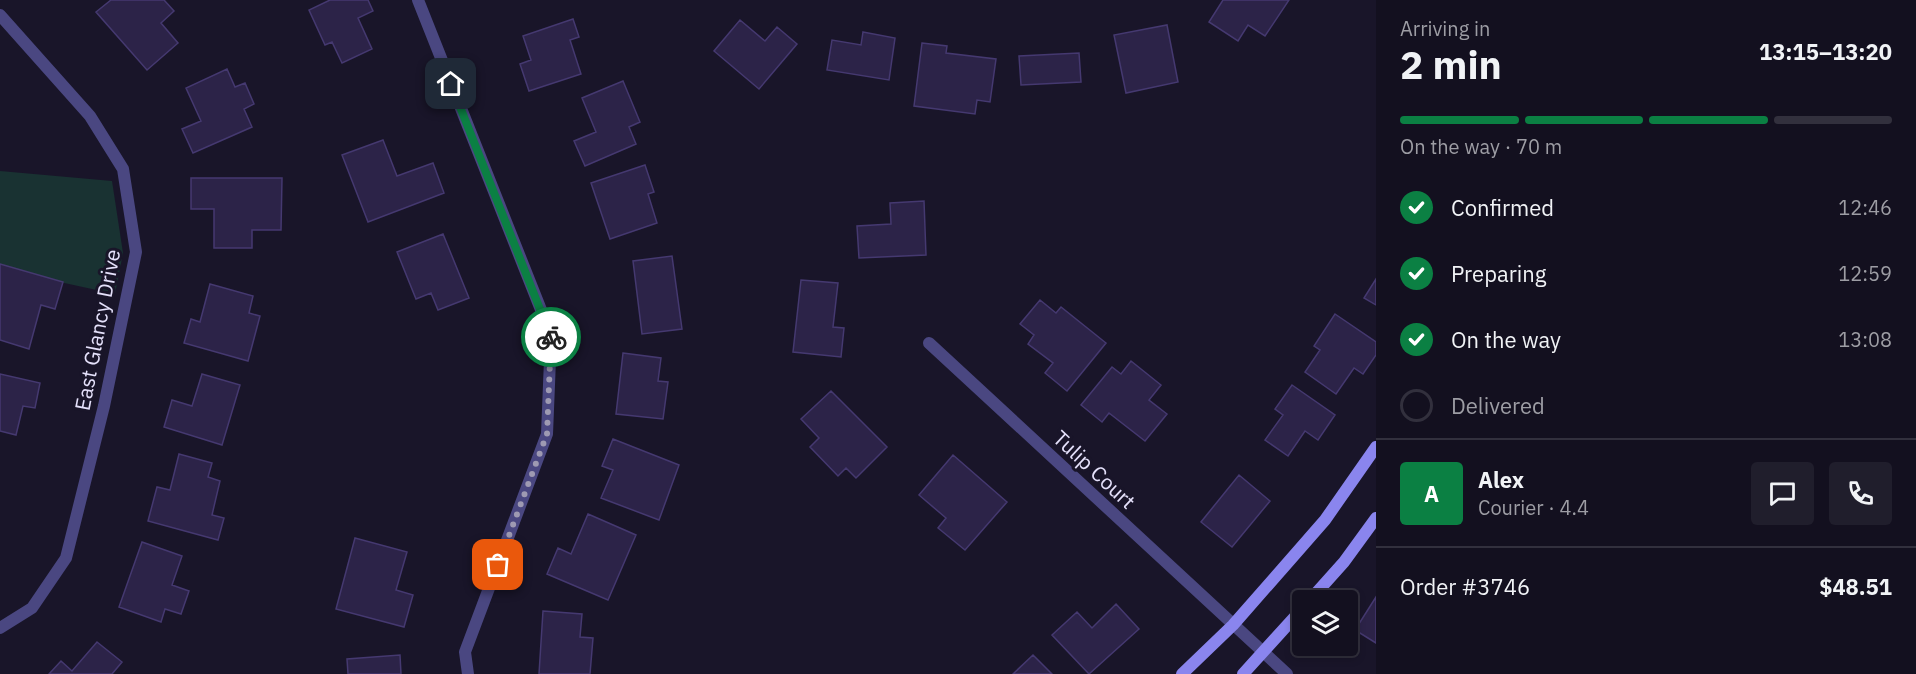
<!DOCTYPE html>
<meta charset="utf-8">
<style>
:root{--surface:#13101f;--page:#201e2c;--text:#f1f3f6;--muted:#9d9da4;--line:#32303d;--accent:#0b8043}
body{margin:0;font-family:"IBM Plex Sans",sans-serif;background:var(--page);color:var(--text);height:100vh;display:flex;flex-direction:column;font-size:22px;white-space:nowrap}
*{box-sizing:border-box;margin:0}
p{font-size:20px;color:var(--muted)}
.icon{flex:none;width:33px;height:33px;fill:none;stroke:currentColor;stroke-width:2;stroke-linecap:round;stroke-linejoin:round}
.map{position:relative;flex:1;overflow:hidden}
.side{display:flex;flex-direction:column;background:var(--surface);width:540px}
.side>*{flex:none}
.buttons{position:absolute;left:1292px;top:590px;display:grid;gap:12px}
.buttons a{display:grid;place-items:center;width:66px;height:66px;border-radius:6px;background:var(--surface);box-shadow:0 3px 9px #0003,0 0 0 2px var(--line);font-size:30px}
.pin{position:absolute;display:grid;place-items:center;width:51px;height:51px;color:#fff;margin:-26px;border-radius:12px;box-shadow:0 3px 9px #0006}
.courier{position:absolute;display:grid;place-items:center;width:60px;height:60px;margin:-30px;border:4px solid #0b8043;border-radius:50%;background:#fff;color:#222;box-shadow:0 2px 8px #0007}
.head em{font-style:normal;font-weight:700}
.head div{display:flex;flex-direction:column-reverse}
.head{display:flex;align-items:center;justify-content:space-between;height:102px;padding:0 24px}
h1{font-size:39px;font-weight:700;line-height:45px}
.bar{display:grid;grid-template-columns:repeat(4,1fr);gap:9px 6px;align-content:center;height:72px;padding:0 24px}
.bar i{height:8px;border-radius:4px;background:var(--line)}
.bar .active{background:var(--accent)}
.bar p{grid-column:span 4}
.line{display:flex;align-items:center;gap:15px;padding:0 24px;border-top:2px solid var(--line)}
.line div{flex:1}
.round{display:grid;place-items:center;flex:none;width:63px;height:63px;border-radius:6px;background:var(--page)}
ol{padding:0 24px;list-style:none}
li{display:flex;align-items:center;gap:18px;height:66px}
li p{margin-inline-start:auto}
li .icon{padding:6px;border-radius:50%;background:var(--accent);color:#fff;stroke-width:4}
li:last-child{color:var(--muted)}
li i{width:33px;height:33px;border:3px solid var(--line);border-radius:50%}
main{display:flex;flex:1;min-height:0}
.map>svg:first-child{display:block}
.green{fill:#193232}
.building{fill:#2c2348;stroke:#453970;stroke-width:1.5}
.lines{fill:none;stroke-linecap:round;stroke-linejoin:round}
.street{stroke:#4a4781;stroke-width:12}
.secondary{stroke:#8a85ee;stroke-width:12}
.done{stroke:#9e9ab2;stroke-width:6;stroke-dasharray:0 10.8}
.route{stroke:#0b8043;stroke-width:8}
.labels{text-anchor:middle;stroke-width:6;stroke-linejoin:round;paint-order:stroke}
.street-label{font-size:21px;fill:#e5e1fb;stroke:#191529}
</style>
<main>
<div class="map">
<svg width="1376" height="674" viewBox="0 0 1376 674">
<rect width="100%" height="100%" fill="#191529"/>
<path class="green" d="M0 171 112 181 123 253 115 294 0 269Z"/>
<path class="building" d="M111 0H164L174 11 161 23 178 43 147 70 96 12Z
M330 0H368L373 11 358 18 372 49 342 63 332 42 325 45 309 10Z
M1223 0H1289L1265 36 1248 25 1238 41 1209 22Z
M573 19 579 37 570 40 581 74 529 91 520 64 531 60 523 36Z
M740 20 765 41 777 27 797 44 759 89 714 51Z
M1167 25 1178 82 1126 93 1114 35Z
M863 32 895 38 889 80 827 70 832 40 861 45Z
M922 43 947 46 946 53 996 59 990 102 977 100 975 114 914 106Z
M1079 53 1081 82 1021 85 1019 56Z
M227 69 235 87 245 83 254 104 244 109 252 127 193 153 182 129 201 121 186 88Z
M623 81 640 122 629 127 636 144 585 166 574 141 596 132 582 98Z
M383 140 397 176 433 163 444 193 368 222 342 155Z
M645 165 654 192 648 194 657 223 610 239 591 183Z
M191 178H282L281 230H252V248H214V209H191Z
M924 201 926 255 859 258 857 226 891 224 890 203Z
M443 234 469 298 438 310 431 293 416 299 397 252Z
M672 256 682 329 642 334 633 261Z
M0 264 63 282 55 309 41 305 29 349 0 340Z
M1376 279V305L1364 298Z
M801 280 838 283 833 327 844 328 841 357 793 352Z
M210 284 253 296 249 313 260 316 248 361 184 343 191 319 200 322Z
M1040 300 1056 313 1061 307 1106 343 1067 391 1045 373 1053 363 1028 344 1034 335 1020 324Z
M1335 314 1376 342V355L1363 374 1354 368 1336 394 1305 372 1320 350 1314 346Z
M623 353 661 358 658 381 668 382 663 419 616 414Z
M1131 361 1161 385 1149 400 1167 414 1145 441 1109 413 1102 422 1081 405 1112 367 1121 374Z
M0 374 40 383 35 408 23 406 16 435 0 431Z
M202 374 240 385 222 445 164 427 172 400 192 406Z
M1292 385 1335 415 1318 440 1305 431 1288 456 1265 440 1283 415 1275 409Z
M831 391 887 447 856 478 846 468 838 476 810 447 819 438 801 419Z
M613 439 679 465 659 520 601 498 613 470 602 466Z
M179 454 212 463 208 477 220 481 212 515 224 518 218 540 148 521 157 487 170 490Z
M953 455 1007 502 965 550 938 528 946 518 919 495Z
M1239 475 1270 501 1232 547 1201 522Z
M588 514 636 535 608 600 547 574 558 548 571 554Z
M355 538 407 552 396 590 413 595 404 627 336 609Z
M142 542 182 556 172 585 189 591 181 614 165 609 161 622 119 607Z
M1376 597V643L1355 630Z
M1116 604 1139 629 1089 674 1052 635 1077 612 1092 628Z
M543 611 582 614 580 637 593 638 590 674H539Z
M97 642 122 662 112 674H49L61 661 72 671Z
M400 655 401 674H348L347 659Z
M1033 655 1052 674H1013Z"/>
<g class="lines">
<path class="street" d="M418 0 551 335 547 434 465 652 468 674
M0 15 90 116 123 169 136 252 104 406 66 558 32 608 0 628
M929 343 1287 674"/>
<path class="secondary" d="M1310 600 1344 562 1376 518
M1182 674 1233 625 1325 520 1376 447
M1243 674 1302 609"/>
</g>
<g class="lines">
<path class="done" d="M498 565 547 434 551 337"/>
<path class="route" d="M451 84 551 337"/>
</g>
<g class="labels">
<g class="street-label">
<text transform="translate(98 330) rotate(-79)" y="7">East Glancy Drive</text>
<text transform="translate(1094 470) rotate(43)" y="7">Tulip Court</text>
</g>
</g>
</svg>
<div class="buttons">
<a><svg class="icon" aria-label="layers" viewBox="0 0 24 24"><path d="M12 4l9 5-9 5-9-5zM3 14l9 5 9-5"/></svg></a>
</div>
<div class="pin" style="left:498px;top:565px;background:#ea580c"><svg class="icon" aria-label="bag" viewBox="0 0 24 24"><path d="M5 8h14l-1 12H6zM9 8a3 3 0 0 1 6 0"/></svg></div>
<div class="pin" style="left:451px;top:84px;background:#1f2937"><svg class="icon" aria-label="home" viewBox="0 0 24 24"><path d="M3 11l9-7 9 7M6 9v11h12V9"/></svg></div>
<div class="courier" style="left:551px;top:337px"><svg class="icon" aria-label="bike" viewBox="0 0 24 24"><circle cx="6" cy="16" r="4"/><circle cx="18" cy="16" r="4"/><path d="M6 16l4-8h5l3 8M10 8l3 8H6M13 5h3"/></svg></div>
</div>
<section class="side">
<div class="head"><div><h1>2 min</h1><p>Arriving in</p></div><em>13:15–13:20</em></div>
<div class="bar"><i class="active"></i><i class="active"></i><i class="active"></i><i></i><p>On the way · 70 m</p></div>
<ol>
<li><svg class="icon" aria-label="check" viewBox="0 0 24 24"><path d="M5 12l5 5 9-10"/></svg>Confirmed<p>12:46</p></li>
<li><svg class="icon" aria-label="check" viewBox="0 0 24 24"><path d="M5 12l5 5 9-10"/></svg>Preparing<p>12:59</p></li>
<li><svg class="icon" aria-label="check" viewBox="0 0 24 24"><path d="M5 12l5 5 9-10"/></svg>On the way<p>13:08</p></li>
<li><i></i>Delivered</li>
</ol>
<div class="line" style="height:108px"><b class="round" style="background:var(--accent);color:#fff">A</b><div><b>Alex</b><p>Courier · 4.4</p></div><a class="round"><svg class="icon" aria-label="chat" viewBox="0 0 24 24"><path d="M4 5h16v11H9l-5 4z"/></svg></a><a class="round"><svg class="icon" aria-label="phone" viewBox="0 0 24 24"><path d="M5 4h4l2 5-3 2q2 4 5 5l2-3 5 2v4C11 20 4 13 5 4z"/></svg></a></div>
<div class="line" style="height:78px"><div>Order #3746</div><b>$48.51</b></div>
</section>
</main>
